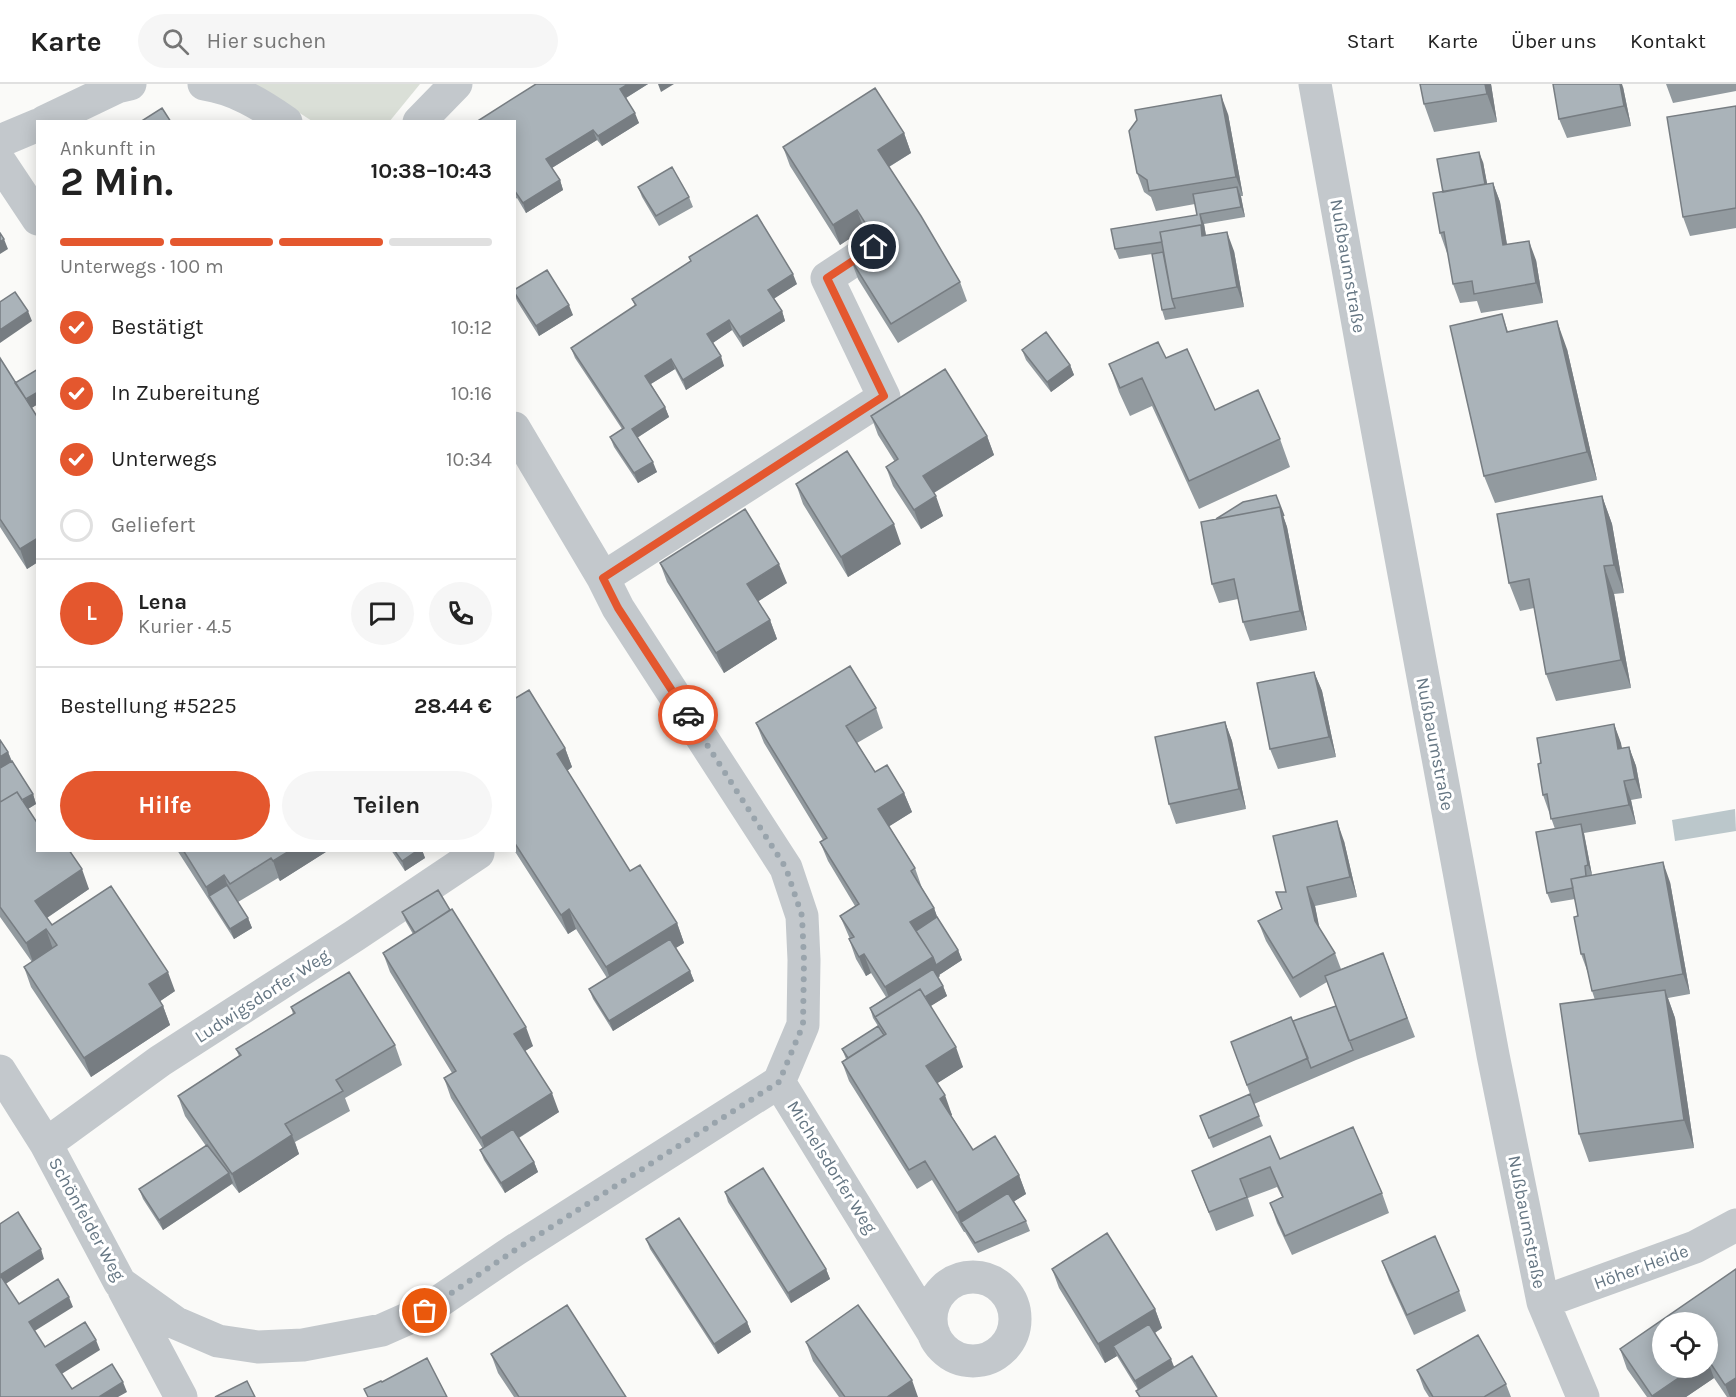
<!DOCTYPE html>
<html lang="de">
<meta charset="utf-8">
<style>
:root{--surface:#fff;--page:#f6f6f6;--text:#222;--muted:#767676;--line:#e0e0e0;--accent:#e4572e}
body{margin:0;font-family:Karla,sans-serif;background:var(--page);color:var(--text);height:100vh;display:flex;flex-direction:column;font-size:22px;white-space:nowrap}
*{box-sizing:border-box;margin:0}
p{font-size:20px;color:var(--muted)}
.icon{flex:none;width:33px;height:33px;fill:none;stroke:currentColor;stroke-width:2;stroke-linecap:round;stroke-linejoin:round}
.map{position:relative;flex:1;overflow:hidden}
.panel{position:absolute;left:36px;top:36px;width:480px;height:732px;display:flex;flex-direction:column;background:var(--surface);border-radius:0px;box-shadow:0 3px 15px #0003}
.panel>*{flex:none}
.tools{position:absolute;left:1652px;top:1228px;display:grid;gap:12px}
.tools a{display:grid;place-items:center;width:66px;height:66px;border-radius:50%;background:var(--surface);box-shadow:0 3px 15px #0003;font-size:30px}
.pin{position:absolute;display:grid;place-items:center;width:51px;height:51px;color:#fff;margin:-26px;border:3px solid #fff;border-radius:50%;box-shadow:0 2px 6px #0007}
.courier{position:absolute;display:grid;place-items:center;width:60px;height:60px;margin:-30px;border:4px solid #e4572e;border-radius:50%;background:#fff;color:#222;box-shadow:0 2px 8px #0007}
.overview em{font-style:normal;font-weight:700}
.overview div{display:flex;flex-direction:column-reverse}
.overview{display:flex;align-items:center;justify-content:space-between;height:102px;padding:0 24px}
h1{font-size:39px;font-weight:700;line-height:45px}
.bar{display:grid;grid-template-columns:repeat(4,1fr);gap:9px 6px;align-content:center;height:72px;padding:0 24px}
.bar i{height:8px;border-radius:4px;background:var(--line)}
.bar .on{background:var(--accent)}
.bar p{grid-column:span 4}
.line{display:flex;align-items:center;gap:15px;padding:0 24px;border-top:2px solid var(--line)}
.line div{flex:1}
.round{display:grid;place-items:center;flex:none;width:63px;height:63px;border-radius:32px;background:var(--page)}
ol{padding:0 24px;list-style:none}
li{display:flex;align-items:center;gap:18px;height:66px}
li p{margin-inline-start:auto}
li .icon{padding:6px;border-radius:50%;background:var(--accent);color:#fff;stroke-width:4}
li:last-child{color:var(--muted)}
li i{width:33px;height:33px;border:3px solid var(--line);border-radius:50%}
.cta{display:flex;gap:12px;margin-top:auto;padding:12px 24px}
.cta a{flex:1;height:69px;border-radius:36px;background:var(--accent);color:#fff;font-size:24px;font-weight:700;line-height:69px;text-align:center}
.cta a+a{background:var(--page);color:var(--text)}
header{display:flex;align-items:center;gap:36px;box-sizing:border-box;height:84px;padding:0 30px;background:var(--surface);border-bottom:2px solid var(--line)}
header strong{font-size:28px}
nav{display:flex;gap:33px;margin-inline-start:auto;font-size:21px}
.search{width:420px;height:54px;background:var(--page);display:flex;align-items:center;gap:15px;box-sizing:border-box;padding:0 21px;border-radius:33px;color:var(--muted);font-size:22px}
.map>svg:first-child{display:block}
.green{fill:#dadfd7}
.water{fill:#bbc7cb}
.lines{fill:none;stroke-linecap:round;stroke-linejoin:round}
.minor{stroke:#c3c8cc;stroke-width:33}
.wall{fill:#929a9f}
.shaded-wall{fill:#777d82}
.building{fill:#aab3b9;stroke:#777d82;stroke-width:1.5}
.done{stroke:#99a4ac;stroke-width:6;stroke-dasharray:0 10.8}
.route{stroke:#e4572e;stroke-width:8}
.labels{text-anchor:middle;stroke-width:6;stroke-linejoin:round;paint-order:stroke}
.street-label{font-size:18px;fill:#657683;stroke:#fff}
</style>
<header>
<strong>Karte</strong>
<div class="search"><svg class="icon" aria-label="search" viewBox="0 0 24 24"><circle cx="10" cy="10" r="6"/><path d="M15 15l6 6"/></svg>Hier suchen</div>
<nav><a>Start</a><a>Karte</a><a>Über uns</a><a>Kontakt</a></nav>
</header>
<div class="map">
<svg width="1736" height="1313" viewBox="0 0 1736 1313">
<rect width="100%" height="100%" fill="#fafaf8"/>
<path class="green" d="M255 0H420L389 38 312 37Z"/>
<path class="water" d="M1735 725 1736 747 1675 757 1672 736Z"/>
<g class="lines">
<path class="minor" d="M204 0C236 5 260 20 286 38
M1315 0 1365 279 1493 971 1543 1218 1583 1313
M44 38 117 3 130 0
M419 38 456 0
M0 57 38 41
M0 78 38 135
M514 344 603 494 618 524 786 784 802 832 804 876 803 941 779 998
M603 494 884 313 827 194 874 163
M0 987 46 1060 120 1199 176 1239 218 1257 258 1263 303 1261 382 1246 425 1227 515 1166 779 998
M779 998 934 1250
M46 1060 160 977 354 852 478 769 476 766
M931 1235a42 42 0 1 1 84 0a42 42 0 1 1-84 0Z
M124 1206 181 1313
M1543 1218 1695 1163 1736 1141"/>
</g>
<path class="wall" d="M536 0H648L626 14 639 39 602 62 597 56 552 84 560 96 563 106 526 129 517 114 514 116V38Z
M1491 0 1497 38 1434 48 1424 20Z
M1666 0H1736V7L1673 19Z
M1623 3 1631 42 1567 54 1559 35Z
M1736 22V144L1690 152 1683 133Z
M1228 30 1243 112H1241L1245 133 1204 140 1206 151 1234 167 1244 223 1165 236 1162 226 1152 170 1119 175 1115 165 1197 131 1195 120 1156 127 1151 113 1144 108 1137 89Z
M904 49 911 69 889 83 960 198 967 217 898 259 858 195 851 176 874 162 864 145 840 161 790 82 783 63Z
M1483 78 1487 100 1493 99 1500 118 1507 160 1536 176 1543 219 1481 229 1477 217 1460 219 1453 200 1448 168 1447 169 1440 149Z
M638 103 689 113 693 123 659 142 642 113Z
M689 173 797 200 774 214 782 227 785 237 743 263 732 246 713 259 724 282 686 306 675 285 651 300 665 323 669 333 637 354 657 388 638 399 614 363 610 353 622 345 575 274 571 264 635 222 632 215 691 177Z
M514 209 573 231 539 252 517 217Z
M1502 230 1508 248 1567 265 1597 396 1495 419 1484 392Z
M1022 266 1070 281 1074 291 1051 308 1026 276Z
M0 274 15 299 38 285V320L31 324 38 334V478L27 485 0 443Z
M1166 274 1215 326 1280 355 1290 383 1199 425 1152 322 1130 332 1119 308 1109 280Z
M871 332 987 352 994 371 934 409 943 432 921 445 893 402 886 383 895 378 878 351Z
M796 400 901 460 848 493 803 420Z
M1276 411 1287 443 1307 546 1250 557 1243 538 1238 515 1219 519 1212 500 1216 435Z
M1602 412 1612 440 1624 509 1614 510 1631 604 1556 617 1546 590 1534 524 1520 527 1509 499Z
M660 479 787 499 758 517 770 536 777 555 724 589 667 498Z
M1314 588 1322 607 1336 673 1278 685 1270 665Z
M514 615 565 664 572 683 567 687 630 787 677 839 684 859 675 864 690 887 694 897 613 947 593 915 589 905 607 894 576 845 568 850 514 766Z
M876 624 883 644 857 659 875 688 904 709 912 728 889 742 915 784 922 804 934 824 937 833 958 866 962 876 939 891 940 892 938 893 943 902 947 912 930 922 963 983 937 999 952 1031H951L973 1066 1019 1091 1026 1110 1014 1117 1026 1137 1030 1147 978 1169 965 1148H964L932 1096 917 1105 849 997 842 978 846 975 842 965 878 942 873 934 870 924 886 913 871 889 866 892 856 875 849 855H850L840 832 855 822 828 777 820 758 823 756 764 659 756 639Z
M1225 638 1232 657 1246 725 1176 740 1169 720Z
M1614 640 1622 664 1629 663 1636 682 1642 714 1631 716 1636 740 1584 749 1592 791 1588 792 1670 798 1690 910 1668 914 1675 934 1694 1064 1589 1078 1579 1050 1595 916 1592 907 1588 889 1581 870 1578 832 1575 815 1551 819 1547 809 1555 745 1543 711 1541 679Z
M0 656 8 668 12 677 33 710 36 720 28 725 38 766 89 805 47 834 52 841 175 907 160 917 163 922 170 941 91 993 31 903 24 883 32 878 0 833Z
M1344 757 1357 813 1315 822 1319 844 1335 869 1341 885 1383 869 1415 953 1356 976 1254 1020 1263 1042 1213 1064 1200 1032 1250 1010 1231 958 1336 922 1327 898 1300 914 1266 857 1258 837 1282 825 1286 808Z
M177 766H329L280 797 278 794 238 818 248 834 252 844 234 855Z
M391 766H422L425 774 405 787Z
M402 828 533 962 525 967 559 1028 519 1054 534 1078 538 1088 505 1109 484 1076 480 1066 483 1065 451 1014 444 994 452 989 390 888 383 869 413 850 406 838Z
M291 923 395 961 402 981 345 1014 350 1027 295 1058 299 1070 239 1109 232 1100 163 1146 143 1115 139 1105 206 1062 185 1032 178 1012 239 972 236 965 293 930Z
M1280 1075 1382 1109 1389 1129 1292 1171 1277 1139 1270 1119 1282 1113 1277 1103 1248 1114 1254 1132 1216 1147 1192 1087Z
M725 1108 826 1185 830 1195 791 1219 728 1118Z
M646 1155 747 1238 751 1248 718 1270 650 1165Z
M1382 1177 1459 1207 1466 1227 1414 1251 1389 1196Z
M1052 1185 1155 1225 1162 1244 1155 1249 1174 1283 1217 1313H1139L1136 1307 1138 1306 1117 1272 1105 1279 1059 1204Z
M1736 1185V1313H1727L1714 1294 1686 1313H1647L1627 1285 1620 1265Z
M806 1258 918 1313H839L813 1277Z
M491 1270 626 1313H514L498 1289Z
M1417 1286 1506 1300 1511 1313H1429L1424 1305Z"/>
<path class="shaded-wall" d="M628 0H648L624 15 620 5Z
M658 0H674L661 8Z
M1485 0H1491L1497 38 1487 10Z
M1620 0H1622L1623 3 1631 42 1624 22Z
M1221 11 1228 30 1243 112 1236 93Z
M635 29 639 39 602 62 598 52Z
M593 46 597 56 550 85 546 75Z
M904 49 911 69 885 85 878 66Z
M1479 68 1483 78 1491 120 1487 110Z
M560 96 563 106 526 129 523 119Z
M1493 99 1500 118 1510 180 1503 161Z
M1237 103 1241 113 1245 133 1241 123Z
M857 126 864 145 840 161 833 141Z
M1200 130 1204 140 1209 171 1202 152Z
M1227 148 1234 167 1244 223 1237 203Z
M4 155 8 165 0 170V158Z
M1529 157 1536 176 1543 219 1536 199Z
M793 190 797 200 772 216 768 206Z
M569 221 573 231 539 252 536 242Z
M28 227 32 237 0 259V246Z
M782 227 785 237 743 263 740 253Z
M729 236 732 246 711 260 707 250Z
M1557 237 1567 265 1597 396 1587 368Z
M721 272 724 282 686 306 683 296Z
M671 275 675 285 649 301 645 292Z
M1070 281 1074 291 1051 308 1047 298Z
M38 308V320L27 327 24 317Z
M665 323 669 333 635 355 632 345Z
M987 352 994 371 930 411 923 392Z
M653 378 657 388 638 399 634 389Z
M936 412 943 432 921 445 914 426Z
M1602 412 1612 440 1624 509 1614 481Z
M1280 423 1287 443 1307 546 1300 527Z
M894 440 901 460 848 493 841 473Z
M38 454V478L27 485 20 465Z
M779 480 787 499 754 520 747 500Z
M1604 482 1614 510 1631 604 1621 576Z
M770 536 777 555 724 589 716 569Z
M1314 588 1322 607 1336 673 1329 653Z
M1225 638 1232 657 1246 725 1239 705Z
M1614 640 1621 659 1625 684 1618 665Z
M1629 663 1636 682 1642 714 1635 695Z
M565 664 572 683 564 689 557 670Z
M8 668 15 687 0 697V673Z
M1624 697 1631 716 1636 740 1629 721Z
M904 709 912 728 885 745 878 725Z
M33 710 36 720 0 742V730Z
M1337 737 1344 757 1357 813 1350 793Z
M1581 740 1584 750 1592 791 1588 781Z
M291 766H329L280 797 273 777Z
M418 766H422L425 774 405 787 402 777Z
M1663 778 1670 798 1690 910 1683 890Z
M82 785 89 805 42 837 35 817Z
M224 791 231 811 209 812 206 803Z
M1307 803 1315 822 1322 856 1315 837Z
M934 824 941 843 919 856 910 838Z
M569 825 576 845 568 850 561 831Z
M248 834 252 844 234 855 230 845Z
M677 839 684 859 613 903 606 883Z
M46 845 53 865 33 878 26 859Z
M958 866 962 876 939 891 940 892 892 922 885 903 933 873Z
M864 870 871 889 866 892 859 873Z
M690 887 694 897 613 947 609 937Z
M168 888 175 907 156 920 149 900Z
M943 902 947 912 886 950 880 941Z
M1665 906 1675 934 1694 1064 1684 1036Z
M163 922 170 941 91 993 84 974Z
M526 943 533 962 522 969 514 950Z
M956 963 963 983 933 1002 926 982Z
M552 1009 559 1028 488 1073 481 1054Z
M945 1011 952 1031 947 1034 940 1015Z
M292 1051 299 1070 239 1109 232 1090Z
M534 1078 538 1088 505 1109 501 1099Z
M229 1089 233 1099 163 1146 159 1136Z
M1019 1091 1026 1110 967 1147 961 1138 964 1148 957 1129Z
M41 1165 44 1175 4 1201 0 1191Z
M826 1185 830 1195 791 1219 788 1209Z
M69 1213 73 1223 33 1248 29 1238Z
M1155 1225 1162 1244 1119 1271 1113 1262 1117 1272 1105 1279 1098 1260Z
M747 1238 751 1248 718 1270 714 1260Z
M96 1256 100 1266 60 1291 56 1281Z
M1171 1275 1175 1285 1139 1307 1135 1297Z
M1707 1275 1714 1294 1686 1313H1653L1652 1312 1693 1284H1707Z
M1736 1294V1313H1730L1725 1301Z
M912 1296 918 1313H887Z
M123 1298 127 1308 118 1313H99Z"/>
<path class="building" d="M536 0H628L620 5 635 29 598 52 593 46 546 75 560 96 523 119 514 106V38H476Z
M1420 0H1485L1487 10 1424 20Z
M1553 0H1620L1624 22 1559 35Z
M875 4 904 49 878 66 921 132 960 198 891 240 851 176 878 159 857 126 833 141 783 63Z
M1221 11 1236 93 1149 107 1147 96 1137 89 1129 47 1137 36 1135 26Z
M1736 22V124L1683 133 1667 33Z
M162 24 171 38H140Z
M1479 68 1485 100 1443 108 1437 75Z
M672 83 689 113 656 132 638 103Z
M1493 99 1503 161 1529 157 1536 199 1474 210 1472 197 1453 200 1444 148 1440 149 1433 109Z
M1237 103 1241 123 1200 130 1204 150 1201 141 1160 148 1162 158 1115 165 1111 145 1197 131 1193 110Z
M757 131 793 190 768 206 782 227 740 253 729 236 707 250 721 272 683 296 671 275 645 292 665 323 632 345 653 378 634 389 610 353 624 344 571 264 636 221 632 215 691 177 689 173Z
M1201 141 1202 152 1227 148 1237 203 1172 215 1160 148Z
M0 149 4 155 0 158Z
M1163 168 1172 215 1175 224 1162 226 1152 170Z
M547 186 569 221 536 242 514 208V206Z
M15 208 28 227 0 246V218Z
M1502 230 1507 248 1557 237 1587 368 1484 392 1450 242Z
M1046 248 1070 281 1047 298 1022 266Z
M1158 258 1166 274 1187 265 1215 326 1258 306 1280 355 1189 397 1142 294 1120 304 1109 280Z
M0 274 38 334V454L20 465 0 435Z
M38 285V308L26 315 15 299Z
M945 285 987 352 923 392 936 412 914 426 886 383 898 375 871 332Z
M847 367 894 440 841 473 796 400Z
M1276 411 1284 432 1280 423 1216 435 1243 418Z
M1602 412 1614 481 1604 482 1621 576 1546 590 1529 495 1509 499 1497 430Z
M1280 423 1300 527 1243 538 1234 495 1212 500 1201 438Z
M745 425 779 480 747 500 770 536 716 569 660 479Z
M850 582 876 624 846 642 875 688 887 681 904 709 878 725 915 784 911 787 934 824 910 838 933 873 885 903 864 870 859 873 849 855 854 853 840 832 859 820 820 758 827 754 756 639Z
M1314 588 1329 653 1270 665 1257 599Z
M529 606 565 664 557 670 630 787 640 781 677 839 606 883 569 825 561 831 514 758V615Z
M1225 638 1239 705 1169 720 1155 653Z
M1614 640 1618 665 1629 663 1635 695 1624 697 1629 721 1551 735 1547 710 1543 711 1538 680 1541 679 1537 654Z
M0 656 8 668 0 673Z
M12 677 33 710 22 716 17 708 0 718V684Z
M17 708 38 740V766H69L82 785 35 817 52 841 111 802 168 888 149 900 163 922 84 974 24 883 57 861 46 845 26 859 0 823V718Z
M1337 737 1350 793 1307 803 1315 837 1335 869 1293 894 1258 837 1282 825 1276 808H1286L1273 752Z
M1581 740 1588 781 1585 782 1586 792 1571 795 1573 804 1547 809 1536 748Z
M183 766H291L273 777 271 774 230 800 224 791 206 803Z
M394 766H418L402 777Z
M1663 778 1683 890 1592 907 1584 870H1581L1574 833 1578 832 1571 795Z
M227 801 248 834 230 845 209 812Z
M438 806 450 826 415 849 402 828Z
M452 825 526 943 514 950 552 1009 481 1054 444 994 456 987 383 869Z
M937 833 958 866 936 881 933 873 916 847Z
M670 855 690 887 609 937 589 905Z
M1383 869 1407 934 1349 957 1325 892Z
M933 885 943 902 925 913 920 905 875 933 870 924Z
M349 888 395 961 336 996 343 1007 285 1040 292 1051 232 1090 178 1012 241 971 236 965 295 929 291 923Z
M920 905 956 963 926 982 945 1011 940 1015 973 1066 995 1052 1019 1091 957 1129 925 1077 909 1086 842 978 886 950 875 933Z
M1665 906 1684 1036 1579 1050 1560 920Z
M1336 922 1353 966 1311 984 1293 937Z
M1291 933 1308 974 1247 1001 1231 958Z
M878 942 884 951 848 974 842 965Z
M1250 1010 1259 1032 1209 1054 1200 1032Z
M1353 1043 1382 1109 1285 1152 1270 1119 1283 1113 1270 1083 1240 1095 1247 1113 1209 1128 1192 1087 1270 1052 1280 1075Z
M513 1045 534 1078 501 1099 480 1066Z
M207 1061 229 1089 159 1136 139 1105Z
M763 1084 826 1185 788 1209 725 1108Z
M1008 1109 1026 1137 975 1159 961 1138Z
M18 1128 41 1165 0 1191V1140Z
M679 1134 747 1238 714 1260 646 1155Z
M1107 1149 1155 1225 1098 1260 1052 1185Z
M1435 1152 1459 1207 1407 1231 1382 1177Z
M1736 1185V1294L1725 1301 1707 1274V1239H1662V1284H1693L1652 1312 1620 1265Z
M0 1191 19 1220 58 1195 69 1213 29 1238 45 1263 85 1238 96 1256 56 1281 72 1305 112 1280 123 1298 99 1313H0Z
M567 1221 626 1313H519L491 1270Z
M858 1221 912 1296 887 1313H845L806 1258Z
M1149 1240 1171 1275 1135 1297 1113 1262Z
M1478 1251 1506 1300 1484 1313H1433L1417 1286Z
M1192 1272 1217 1313H1140L1136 1307Z
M427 1274 447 1313H368L364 1305 381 1297 382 1298Z
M247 1297 255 1313H215Z"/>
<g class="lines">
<path class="done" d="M425 1227 515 1166 779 998 803 941 804 876 802 832 786 784 688 631"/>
<path class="route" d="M688 631 618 524 603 494 884 312 827 194 874 163"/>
</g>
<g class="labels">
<g class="street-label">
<text transform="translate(1348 182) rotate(80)" y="6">Nußbaumstraße</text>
<text transform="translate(1435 660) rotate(79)" y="6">Nußbaumstraße</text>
<text transform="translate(262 912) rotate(-33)" y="6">Ludwigsdorfer Weg</text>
<text transform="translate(832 1083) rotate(58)" y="6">Michelsdorfer Weg</text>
<text transform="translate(87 1135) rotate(61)" y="6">Schönfelder Weg</text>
<text transform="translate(1527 1138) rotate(79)" y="6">Nußbaumstraße</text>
<text transform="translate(1641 1183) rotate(-20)" y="6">Höher Heide</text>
</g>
</g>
</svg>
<div class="tools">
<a><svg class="icon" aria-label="locate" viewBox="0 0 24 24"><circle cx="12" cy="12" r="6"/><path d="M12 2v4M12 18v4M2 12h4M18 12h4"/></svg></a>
</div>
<div class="pin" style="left:425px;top:1227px;background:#ea580c"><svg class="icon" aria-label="bag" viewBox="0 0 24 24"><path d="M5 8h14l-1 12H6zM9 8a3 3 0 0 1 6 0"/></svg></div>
<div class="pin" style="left:874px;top:163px;background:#1f2937"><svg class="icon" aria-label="home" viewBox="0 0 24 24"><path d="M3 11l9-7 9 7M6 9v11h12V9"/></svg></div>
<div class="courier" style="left:688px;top:631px"><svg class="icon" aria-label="car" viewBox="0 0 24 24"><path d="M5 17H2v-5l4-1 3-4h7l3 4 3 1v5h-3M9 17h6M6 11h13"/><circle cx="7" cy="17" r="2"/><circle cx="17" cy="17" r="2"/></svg></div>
<section class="panel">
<div class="overview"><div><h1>2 Min.</h1><p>Ankunft in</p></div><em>10:38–10:43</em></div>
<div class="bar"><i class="on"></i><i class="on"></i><i class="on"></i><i></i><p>Unterwegs · 100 m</p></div>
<ol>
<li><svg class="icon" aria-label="check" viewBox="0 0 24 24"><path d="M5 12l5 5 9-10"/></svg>Bestätigt<p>10:12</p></li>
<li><svg class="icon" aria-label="check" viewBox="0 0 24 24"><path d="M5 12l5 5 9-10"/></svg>In Zubereitung<p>10:16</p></li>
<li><svg class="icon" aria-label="check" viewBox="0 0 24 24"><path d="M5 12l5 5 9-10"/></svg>Unterwegs<p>10:34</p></li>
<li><i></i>Geliefert</li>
</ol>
<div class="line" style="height:108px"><b class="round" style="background:var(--accent);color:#fff">L</b><div><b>Lena</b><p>Kurier · 4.5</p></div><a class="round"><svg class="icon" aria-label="chat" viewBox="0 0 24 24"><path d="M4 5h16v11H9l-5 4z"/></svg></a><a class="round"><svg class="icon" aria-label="phone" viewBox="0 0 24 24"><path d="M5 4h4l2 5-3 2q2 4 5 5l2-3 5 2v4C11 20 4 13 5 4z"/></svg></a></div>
<div class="line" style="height:78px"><div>Bestellung #5225</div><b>28.44 €</b></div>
<div class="cta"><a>Hilfe</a><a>Teilen</a></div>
</section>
</div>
